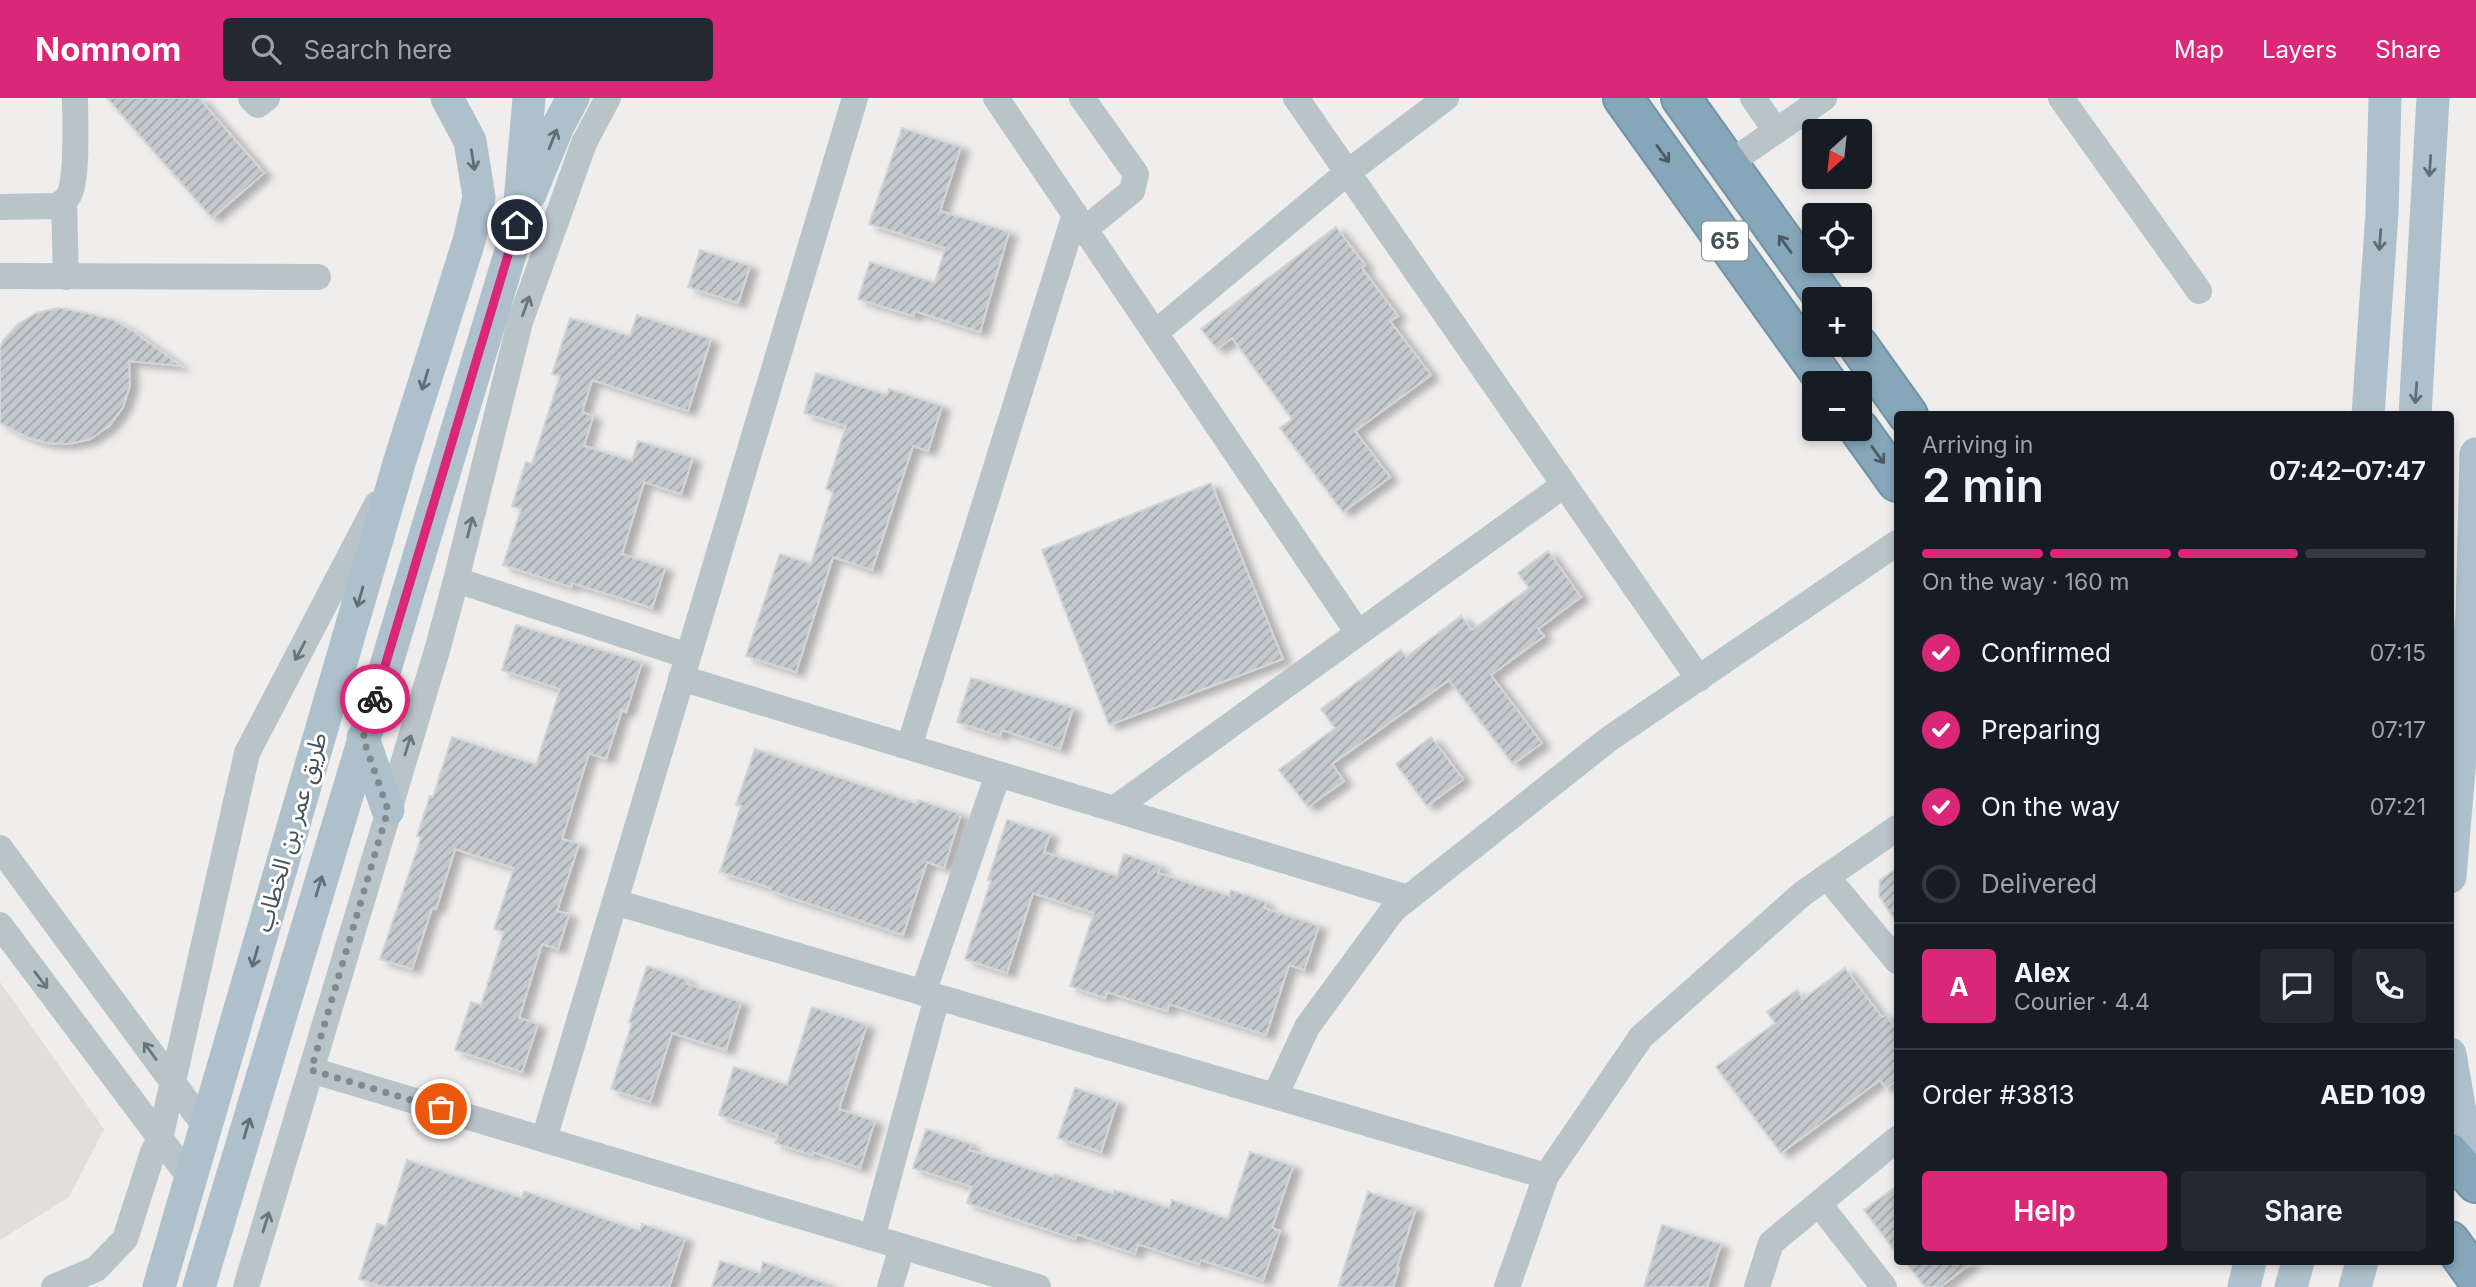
<!DOCTYPE html>
<meta charset="utf-8">
<style>
:root{--surface:#171b24;--page:#242831;--text:#f1f3f6;--muted:#9ea1a6;--line:#363941;--accent:#db2777}
body{margin:0;font-family:Inter,"Noto Sans Arabic",sans-serif;background:var(--page);color:var(--text);height:100vh;display:flex;flex-direction:column;font-size:26px;white-space:nowrap}
*{box-sizing:border-box;margin:0}
p{font-size:23px;color:var(--muted)}
.icon{flex:none;width:38px;height:38px;fill:none;stroke:currentColor;stroke-width:2;stroke-linecap:round;stroke-linejoin:round}
.map{position:relative;flex:1;overflow:hidden}
.panel{position:absolute;left:1894px;top:313px;width:560px;height:854px;display:flex;flex-direction:column;background:var(--surface);border-radius:7px;box-shadow:0 4px 10px #0003}
.panel>*{flex:none}
.needle{width:46px;rotate:207deg}
.buttons{position:absolute;left:1802px;top:21px;display:grid;gap:14px}
.buttons a{display:grid;place-items:center;width:70px;height:70px;border-radius:7px;background:var(--surface);box-shadow:0 4px 10px #0003;font-size:35px}
.pin{position:absolute;display:grid;place-items:center;width:60px;height:60px;color:#fff;margin:-30px;border:4px solid #fff;border-radius:50%;box-shadow:0 2px 7px #0007}
.courier{position:absolute;display:grid;place-items:center;width:70px;height:70px;margin:-35px;border:5px solid #db2777;border-radius:50%;background:#fff;color:#222;box-shadow:0 2px 9px #0007}
.head em{font-style:normal;font-weight:600}
.head div{display:flex;flex-direction:column-reverse}
.head{display:flex;align-items:center;justify-content:space-between;height:119px;padding:0 28px}
h1{font-size:46px;font-weight:600;line-height:52px}
.bar{display:grid;grid-template-columns:repeat(4,1fr);gap:10px 7px;align-content:center;height:84px;padding:0 28px}
.bar i{height:9px;border-radius:5px;background:var(--line)}
.bar .selected{background:var(--accent)}
.bar p{grid-column:span 4}
.line{display:flex;align-items:center;gap:18px;padding:0 28px;border-top:2px solid var(--line)}
.line div{flex:1}
.round{display:grid;place-items:center;flex:none;width:74px;height:74px;border-radius:7px;background:var(--page)}
ol{padding:0 28px;list-style:none}
li{display:flex;align-items:center;gap:21px;height:77px}
li p{margin-inline-start:auto}
li .icon{padding:7px;border-radius:50%;background:var(--accent);color:#fff;stroke-width:4}
li:last-child{color:var(--muted)}
li i{width:38px;height:38px;border:4px solid var(--line);border-radius:50%}
.action{display:flex;gap:14px;margin-top:auto;padding:14px 28px}
.action a{flex:1;height:80px;border-radius:7px;background:var(--accent);color:#fff;font-size:28px;font-weight:600;line-height:80px;text-align:center}
.action a+a{background:var(--page);color:var(--text)}
header{display:flex;align-items:center;gap:42px;box-sizing:border-box;height:98px;padding:0 35px;background:var(--accent);color:#fff}
header strong{font-size:33px}
nav{display:flex;gap:38px;margin-inline-start:auto;font-size:24px}
.search{width:490px;height:63px;background:var(--page);display:flex;align-items:center;gap:18px;box-sizing:border-box;padding:0 24px;border-radius:7px;color:var(--muted);font-size:26px}
.map>svg:first-child{display:block}
.education{fill:#e1dede}
.building{fill:url(#building-hatch);stroke:#d1d4d8;stroke-width:2;filter:url(#shadow)}
.lines{fill:none;stroke-linecap:round;stroke-linejoin:round}
.highway-casing{stroke:#7292a6;stroke-width:42}
.minor{stroke:#b9c4c9;stroke-width:26}
.major{stroke:#aec0cb;stroke-width:33}
.highway{stroke:#86a7ba;stroke-width:38}
.oneway{stroke:#606e76}
.oneway2{stroke:#4c5b63}
.oneway3{stroke:#68757b}
.done{stroke:#82898d;stroke-width:7;stroke-dasharray:0 12.6}
.route{stroke:#db2777;stroke-width:9}
.labels{text-anchor:middle;stroke-width:6;stroke-linejoin:round;paint-order:stroke}
.shield{fill:#fff;stroke:#7e878b;stroke-width:2}
.shield-label{font-size:23px;font-weight:bold;fill:#465359}
.street-label{font-size:24px;fill:#465359;stroke:#fff}
</style>
<header>
<strong>Nomnom</strong>
<div class="search"><svg class="icon" aria-label="search" viewBox="0 0 24 24"><circle cx="10" cy="10" r="6"/><path d="M15 15l6 6"/></svg>Search here</div>
<nav><a>Map</a><a>Layers</a><a>Share</a></nav>
</header>
<div class="map">
<svg width="2476" height="1189" viewBox="0 0 2476 1189">
<defs>
<pattern id="building-hatch" width="6" height="6" patternUnits="userSpaceOnUse" patternTransform="scale(1.75)"><rect width="6" height="6" fill="#c4c9cd"/><path d="M-1 1l2-2M0 6l6-6M5 7l2-2" fill="none" stroke="#a1a6a9"/></pattern>
<filter id="shadow"><feDropShadow dx="8" dy="4.5" stdDeviation="3.5" flood-color="#0004"/></filter>
</defs>
<rect width="100%" height="100%" fill="#f0eded"/>
<path class="education" d="M0 884 104 1031 69 1099 0 1142Z"/>
<path class="building" d="M107 0H199L264 75 212 120Z
M902 30 961 49 940 113 1009 134 980 234 915 213 913 218 858 201 870 164 935 185 945 150 869 126Z
M1336 129 1365 167 1362 170 1398 218 1390 223 1431 277 1355 333 1390 379 1343 414 1280 330 1292 321 1232 240 1217 251 1201 231Z
M700 152 750 168 738 205 688 189Z
M59 210 82 214 113 222 134 234 181 268 129 263 130 287 123 309 109 328 90 341 69 346 47 345 27 339 0 325V251L3 243 17 227 36 215Z
M637 217 711 241 688 313 592 282 582 314 593 318 584 348 632 363 638 343 693 360 681 396 644 384 622 456 665 470 652 510 572 485 571 489 503 467 521 411 512 408 526 364 532 366 560 278 552 276 570 220 630 238Z
M816 275 887 297 889 291 942 308 928 353 913 348 872 472 833 459 796 574 746 558 780 456 811 466 833 394 826 391 846 328 804 315Z
M1211 385 1283 561 1109 627 1042 452Z
M1548 453 1581 499 1538 531 1544 538 1491 577 1542 645 1513 666 1449 582 1332 666 1344 683 1308 709 1279 672 1335 630 1321 611 1401 552 1406 559 1461 518 1472 532 1529 490 1518 475Z
M516 527 642 564 626 614 622 612 606 661 589 655 562 741 579 746 557 813 569 816 558 851 542 846 519 920 538 926 522 974 455 952 471 904 481 907 504 834 494 831 514 770 455 751 436 811 432 810 412 871 380 861 421 740 417 738 430 698 433 699 452 639 536 667 560 591 502 572Z
M971 580 1073 610 1060 651 1002 632 1000 638 957 624Z
M1431 639 1463 681 1427 708 1396 666Z
M755 651 917 706 918 702 961 716 944 770 927 764 903 837 771 793V790L720 774 741 708 736 707Z
M1007 722 1050 736 1044 754 1117 778 1124 756 1160 768 1158 775 1229 798 1231 792 1266 804 1264 810 1319 828 1304 872 1289 867 1266 937 1169 906 1167 913 1107 894 1105 900 1070 888 1094 815 1033 795 1007 875 965 861 991 783 988 782Z
M1897 770V825L1879 798 1880 782Z
M647 868 688 882 687 886 741 904 726 952 672 935 650 1004 611 991 632 925 629 924Z
M1845 870 1882 919 1886 917 1897 932V982L1886 990 1880 982 1781 1055 1716 969 1775 925 1767 914 1797 892 1803 901Z
M812 909 867 927 839 1011 875 1023 860 1070 813 1054 812 1057 775 1045 778 1037 719 1017 734 969 787 987Z
M1075 990 1117 1004 1101 1054 1058 1040Z
M926 1031 971 1046 969 1052 1053 1079 1054 1076 1113 1096 1114 1092 1169 1110 1172 1102 1228 1121 1250 1054 1293 1068 1272 1130 1280 1133 1263 1182 1201 1162 1199 1166 1138 1146 1135 1156 1077 1136 1075 1141 967 1105 972 1089 913 1070Z
M407 1062 522 1100 524 1093 640 1133 642 1126 685 1140 669 1189H383L359 1181 377 1126 386 1128Z
M1897 1088V1156L1864 1112Z
M1368 1094 1416 1110 1397 1169 1399 1170 1393 1189H1338Z
M1662 1127 1721 1146 1707 1189H1644Z
M720 1163 760 1175 763 1164 828 1186V1189H712Z
M1906 1164H1973L1940 1189H1925Z"/>
<g class="lines">
<g class="highway-casing">
<path id="highway" d="M1623 0 1827 285
M1681 0 1825 201
M1858 247 1908 317
M1859 331 1897 384
M2450 1055 2476 1085
M2450 1143 2476 1179"/>
</g>
<path class="minor" d="M251 0 258 7 267 0
M996 0 1358 535
M1082 0 1136 76 1132 93 1085 131
M1296 0 1699 581
M1753 0 1776 33
M2061 0 2199 193
M1728 66 1824 0
M64 104 66 179
M0 109 56 108C61 105 66 103 69 97 78 79 75 23 75 0
M0 178 318 179
M1155 235 1348 74 1446 0
M456 482 688 558
M681 580 1408 800
M909 649 1075 116
M1114 711 1564 387
M0 750 205 1028
M1827 779 1897 863
M615 804 1546 1078
M0 827 190 1080
M923 895 998 676
M311 972 1038 1189
M1275 998 1307 929 1393 812 1609 641 1897 445
M544 1041 855 0
M1819 1106 1884 1189
M872 1140 937 899
M54 1189 96 1171 125 1141 153 1054 160 1041 247 655 377 406
M246 1189 438 549 456 482 520 224 584 45 608 0
M890 1189 902 1149
M1507 1189 1546 1078 1641 939 1802 796 1897 730
M1757 1189 1771 1145 1897 1041"/>
<path class="major" d="M530 96 558 28 573 0
M2368 317 2382 115 2385 0
M2415 317 2433 0
M363 640 388 712
M2450 779 2472 516 2476 356
M2450 956 2465 1042 2476 1073
M159 1189 400 362 469 143 479 99 470 43 447 0
M199 1189 510 156 518 127 529 0
M2244 1189 2250 1164
M2291 1189 2298 1164
M2355 1189 2362 1164"/>
<use href="#highway" class="highway"/>
</g>
<defs><path id="oneway-shaft" d="M-6 0H5M1.5-3L5.5 0L1.5 3" fill="none" stroke-width="1.6" stroke-linecap="round" stroke-linejoin="round" transform="scale(1.75)"/></defs>
<g class="oneway">
<use href="#oneway-shaft" transform="translate(553 41) rotate(-68)"/>
<use href="#oneway-shaft" transform="translate(473 62) rotate(81)"/>
<use href="#oneway-shaft" transform="translate(2430 68) rotate(94)"/>
<use href="#oneway-shaft" transform="translate(2380 142) rotate(94)"/>
<use href="#oneway-shaft" transform="translate(425 282) rotate(107)"/>
<use href="#oneway-shaft" transform="translate(2416 295) rotate(94)"/>
<use href="#oneway-shaft" transform="translate(360 499) rotate(106)"/>
<use href="#oneway-shaft" transform="translate(319 788) rotate(-73)"/>
<use href="#oneway-shaft" transform="translate(255 859) rotate(106)"/>
<use href="#oneway-shaft" transform="translate(247 1030) rotate(-73)"/>
</g>
<g class="oneway2">
<use href="#oneway-shaft" transform="translate(1663 56) rotate(54)"/>
<use href="#oneway-shaft" transform="translate(1785 146) rotate(-126)"/>
<use href="#oneway-shaft" transform="translate(1878 357) rotate(54)"/>
</g>
<g class="oneway3">
<use href="#oneway-shaft" transform="translate(526 208) rotate(-70)"/>
<use href="#oneway-shaft" transform="translate(470 429) rotate(-76)"/>
<use href="#oneway-shaft" transform="translate(300 553) rotate(118)"/>
<use href="#oneway-shaft" transform="translate(408 647) rotate(-73)"/>
<use href="#oneway-shaft" transform="translate(41 882) rotate(53)"/>
<use href="#oneway-shaft" transform="translate(150 953) rotate(-126)"/>
<use href="#oneway-shaft" transform="translate(266 1124) rotate(-73)"/>
</g>
<g class="lines">
<path class="done" d="M375 601 363 640 388 712 311 972 441 1011"/>
<path class="route" d="M375 601 517 127"/>
</g>
<g class="labels">
<rect class="shield" x="1702" y="123.5" width="46" height="39" rx="5"/>
<g class="shield-label">
<text x="1725" y="151">65</text>
</g>
<g class="street-label">
<text transform="translate(291 734) rotate(-74)" y="8">طريق عمر بن الخطاب</text>
</g>
</g>
</svg>
<div class="buttons">
<a><svg class="needle" viewBox="-14 -14 28 28"><path d="M0-13l5 13h-10z" fill="#e53935"/><path d="M0 13l5-13h-10z" fill="#9ea1a6"/></svg></a>
<a><svg class="icon" aria-label="locate" viewBox="0 0 24 24"><circle cx="12" cy="12" r="6"/><path d="M12 2v4M12 18v4M2 12h4M18 12h4"/></svg></a>
<a>+</a>
<a>−</a>
</div>
<div class="pin" style="left:441px;top:1011px;background:#ea580c"><svg class="icon" aria-label="bag" viewBox="0 0 24 24"><path d="M5 8h14l-1 12H6zM9 8a3 3 0 0 1 6 0"/></svg></div>
<div class="pin" style="left:517px;top:127px;background:#1f2937"><svg class="icon" aria-label="home" viewBox="0 0 24 24"><path d="M3 11l9-7 9 7M6 9v11h12V9"/></svg></div>
<div class="courier" style="left:375px;top:601px"><svg class="icon" aria-label="bike" viewBox="0 0 24 24"><circle cx="6" cy="16" r="4"/><circle cx="18" cy="16" r="4"/><path d="M6 16l4-8h5l3 8M10 8l3 8H6M13 5h3"/></svg></div>
<section class="panel">
<div class="head"><div><h1>2 min</h1><p>Arriving in</p></div><em>07:42–07:47</em></div>
<div class="bar"><i class="selected"></i><i class="selected"></i><i class="selected"></i><i></i><p>On the way · 160 m</p></div>
<ol>
<li><svg class="icon" aria-label="check" viewBox="0 0 24 24"><path d="M5 12l5 5 9-10"/></svg>Confirmed<p>07:15</p></li>
<li><svg class="icon" aria-label="check" viewBox="0 0 24 24"><path d="M5 12l5 5 9-10"/></svg>Preparing<p>07:17</p></li>
<li><svg class="icon" aria-label="check" viewBox="0 0 24 24"><path d="M5 12l5 5 9-10"/></svg>On the way<p>07:21</p></li>
<li><i></i>Delivered</li>
</ol>
<div class="line" style="height:126px"><b class="round" style="background:var(--accent);color:#fff">A</b><div><b>Alex</b><p>Courier · 4.4</p></div><a class="round"><svg class="icon" aria-label="chat" viewBox="0 0 24 24"><path d="M4 5h16v11H9l-5 4z"/></svg></a><a class="round"><svg class="icon" aria-label="phone" viewBox="0 0 24 24"><path d="M5 4h4l2 5-3 2q2 4 5 5l2-3 5 2v4C11 20 4 13 5 4z"/></svg></a></div>
<div class="line" style="height:91px"><div>Order #3813</div><b>AED 109</b></div>
<div class="action"><a>Help</a><a>Share</a></div>
</section>
</div>
